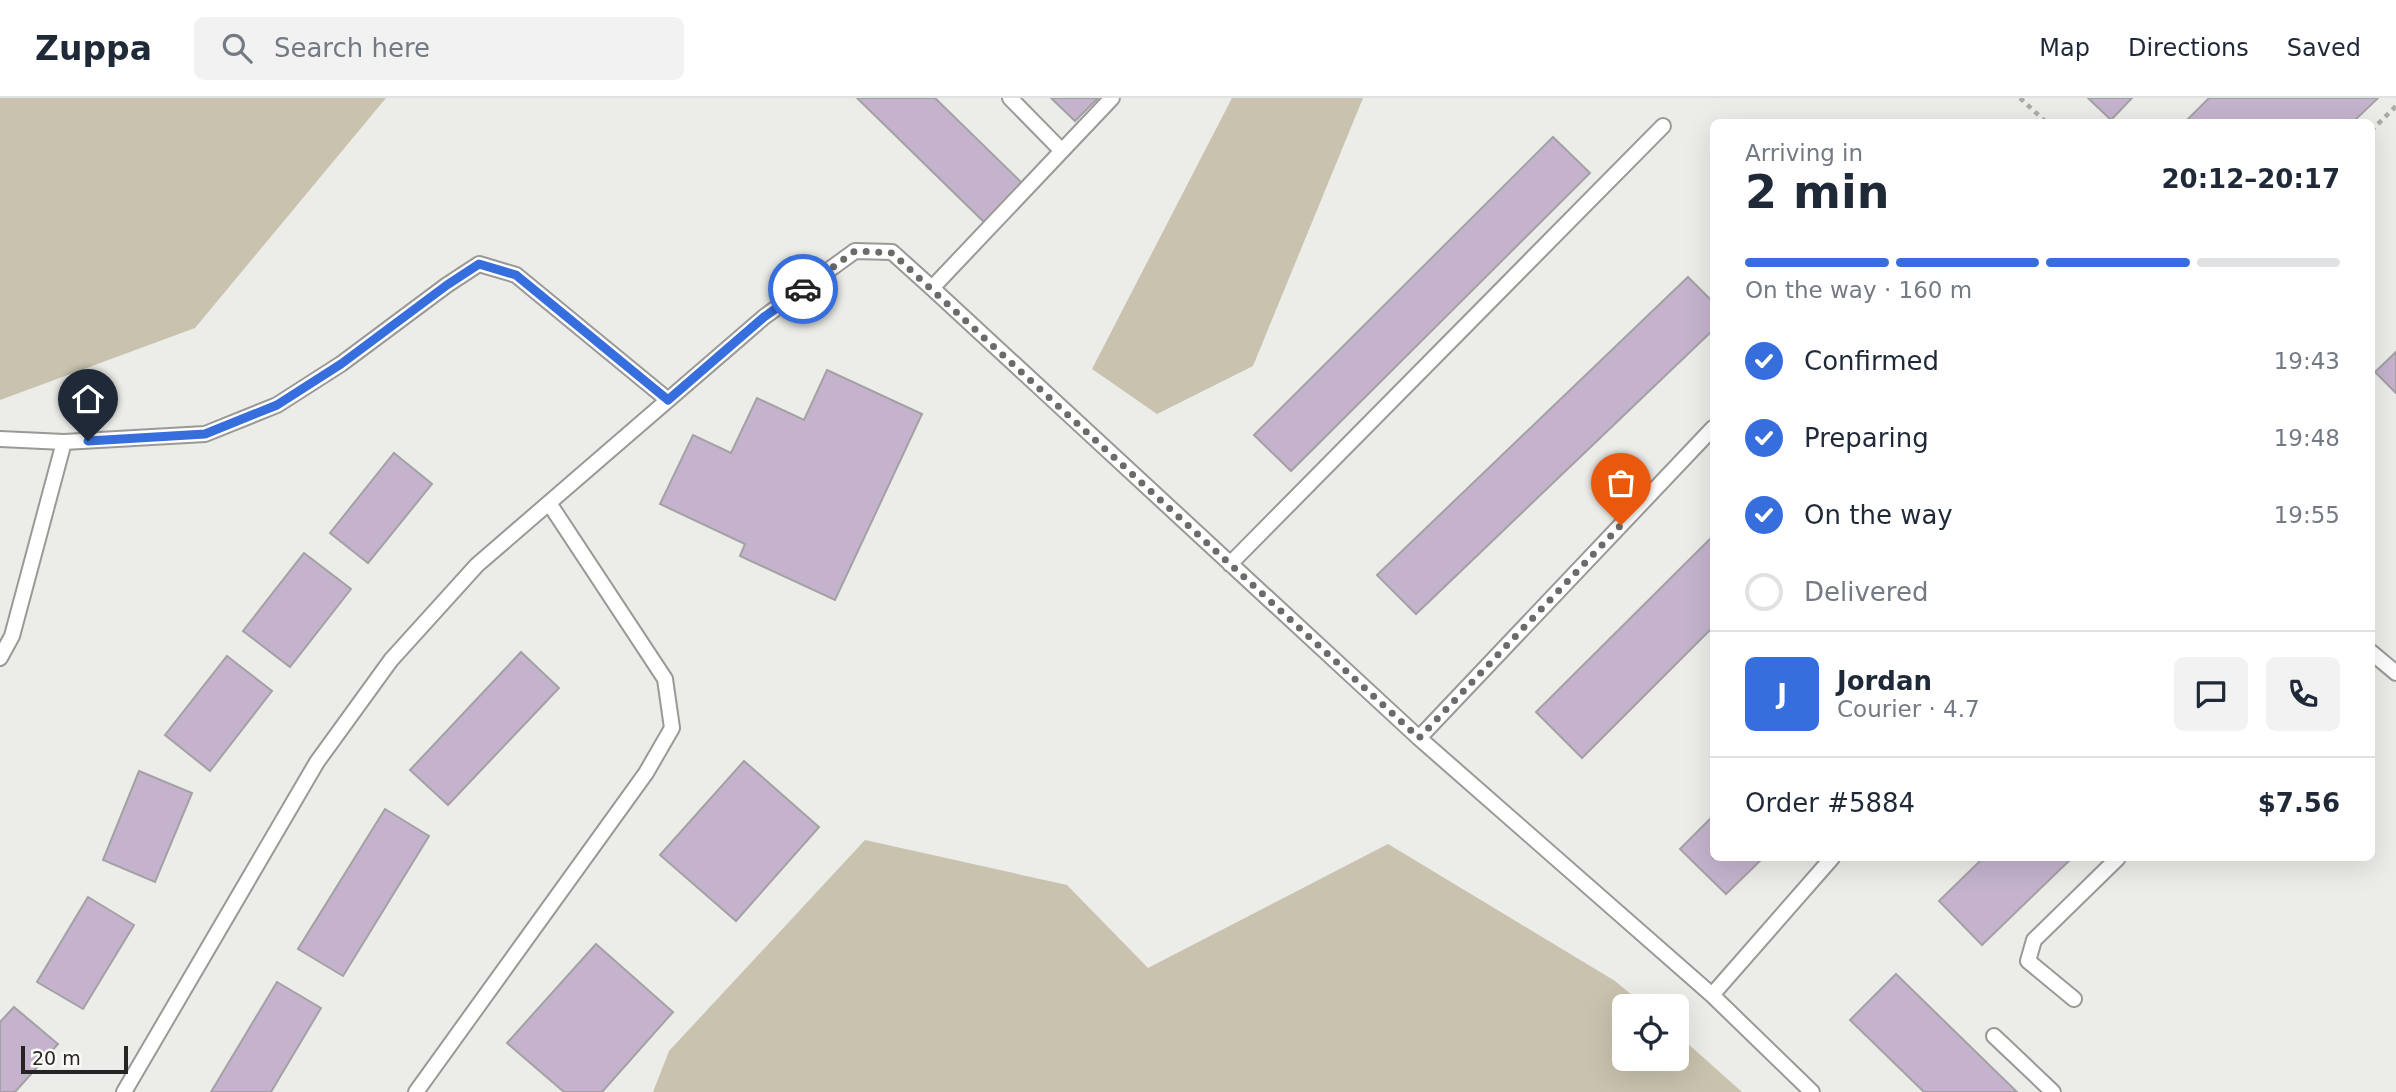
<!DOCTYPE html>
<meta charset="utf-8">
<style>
:root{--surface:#fff;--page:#f2f2f3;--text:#1f2937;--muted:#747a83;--line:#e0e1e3;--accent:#376edd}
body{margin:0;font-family:"DejaVu Sans",sans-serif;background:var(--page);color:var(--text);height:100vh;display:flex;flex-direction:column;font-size:26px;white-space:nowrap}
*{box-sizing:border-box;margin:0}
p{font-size:23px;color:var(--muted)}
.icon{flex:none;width:38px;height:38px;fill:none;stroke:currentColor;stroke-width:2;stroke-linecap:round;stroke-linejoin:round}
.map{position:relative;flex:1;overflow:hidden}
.sheet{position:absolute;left:1710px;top:21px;width:665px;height:742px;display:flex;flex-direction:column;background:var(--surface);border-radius:10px;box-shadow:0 7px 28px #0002}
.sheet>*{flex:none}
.controls{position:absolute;left:1612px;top:896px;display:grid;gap:14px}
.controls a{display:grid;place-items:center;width:77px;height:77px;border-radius:10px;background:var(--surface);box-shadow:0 7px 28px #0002;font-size:35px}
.scale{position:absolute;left:21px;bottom:18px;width:107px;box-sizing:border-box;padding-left:7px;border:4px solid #262524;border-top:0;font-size:19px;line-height:24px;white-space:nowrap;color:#262524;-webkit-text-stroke:5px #faf9f5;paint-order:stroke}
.pin{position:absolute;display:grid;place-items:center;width:60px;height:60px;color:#fff;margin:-72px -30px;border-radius:50% 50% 50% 0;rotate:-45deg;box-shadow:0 0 7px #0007}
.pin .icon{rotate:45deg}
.courier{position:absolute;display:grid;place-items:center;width:70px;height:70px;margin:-35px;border:5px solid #376edd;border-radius:50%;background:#fff;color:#222;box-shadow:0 2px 9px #0007}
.headline em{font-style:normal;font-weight:700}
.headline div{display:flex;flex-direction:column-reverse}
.headline{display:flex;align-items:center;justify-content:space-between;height:119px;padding:0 35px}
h1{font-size:46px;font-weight:700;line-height:52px}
.bar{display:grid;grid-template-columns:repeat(4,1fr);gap:10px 7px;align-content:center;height:84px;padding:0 35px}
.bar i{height:9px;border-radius:5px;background:var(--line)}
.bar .on{background:var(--accent)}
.bar p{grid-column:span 4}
.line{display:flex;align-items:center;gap:18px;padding:0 35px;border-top:2px solid var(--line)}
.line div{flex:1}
.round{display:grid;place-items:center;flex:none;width:74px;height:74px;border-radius:10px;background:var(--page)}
ol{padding:0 35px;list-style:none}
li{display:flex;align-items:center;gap:21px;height:77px}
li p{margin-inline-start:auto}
li .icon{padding:7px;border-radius:50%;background:var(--accent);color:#fff;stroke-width:4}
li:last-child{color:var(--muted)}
li i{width:38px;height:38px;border:4px solid var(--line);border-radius:50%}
header{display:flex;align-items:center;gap:42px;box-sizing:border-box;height:98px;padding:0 35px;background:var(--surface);border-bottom:2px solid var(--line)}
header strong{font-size:33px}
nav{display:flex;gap:38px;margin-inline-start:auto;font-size:24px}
.search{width:490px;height:63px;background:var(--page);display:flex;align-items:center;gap:18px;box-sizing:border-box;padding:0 24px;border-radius:10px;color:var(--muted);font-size:26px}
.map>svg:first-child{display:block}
.green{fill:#c8c2ae}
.building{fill:#c5b3ce;stroke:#a3a1a4;stroke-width:2}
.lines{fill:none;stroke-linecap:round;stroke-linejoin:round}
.service-casing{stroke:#9a9996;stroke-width:18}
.path{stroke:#aaaaa7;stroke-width:4.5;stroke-dasharray:5 5;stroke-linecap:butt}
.service{stroke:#fff;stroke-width:14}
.done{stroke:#6b6b69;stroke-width:7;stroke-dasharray:0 12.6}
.route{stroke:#376edd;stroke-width:9}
</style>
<header>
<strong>Zuppa</strong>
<div class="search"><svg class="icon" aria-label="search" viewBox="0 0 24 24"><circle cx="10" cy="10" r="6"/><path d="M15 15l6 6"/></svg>Search here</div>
<nav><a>Map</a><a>Directions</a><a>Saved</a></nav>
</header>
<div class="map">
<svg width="2396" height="994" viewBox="0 0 2396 994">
<rect width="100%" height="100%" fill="#ecece8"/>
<path class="green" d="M0 0H386L195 230 0 302Z
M1232 0H1363L1253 268 1157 316 1092 271Z
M865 742 1067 787 1148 870 1388 746 1615 883 1645 908H1624V961H1676L1677 936 1742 994H653L669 953Z"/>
<path class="building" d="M857 0H935L1022 85 984 124Z
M1051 0H1098L1075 23Z
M2088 0H2132L2111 22Z
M2209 0H2378L2353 24H2185Z
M1553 39 1590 75 1291 373 1254 337Z
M1688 179 1713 204V232L1416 516 1377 477Z
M2396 254V295L2375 274Z
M827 272 922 316 835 502 740 458 745 446 660 406 693 337 731 355 757 300 804 322Z
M394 355 432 386 368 465 330 435Z
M1713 438V529L1582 660 1536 614Z
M304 455 351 491 290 569 243 533Z
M521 554 559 590 448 707 410 672Z
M227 558 272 593 210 673 165 637Z
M744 663 819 729 736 823 660 757Z
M139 673 192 695 155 784 103 762Z
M385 711 429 738 343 878 298 851Z
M1713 718V760H1763L1726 796 1680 751Z
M1983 760H2072L1982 847 1939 803Z
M88 799 134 827 83 911 37 884Z
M596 846 673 914 602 994H564L507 945Z
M1896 876 2017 994H1924L1850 922Z
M277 884 321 910 271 994H211Z
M14 909 58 946 15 994H0V924Z"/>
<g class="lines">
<g class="service-casing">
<path id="service" d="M1010 0 1061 52
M932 190 1112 0
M0 341 64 344 205 336 277 307 341 266 447 187 479 166 516 177 668 302
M1230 466 1663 28
M2371 554 2396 575
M0 560 12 538 64 344
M1419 640 1713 330
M1712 897 1832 760
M2074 901 2028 863 2034 842 2118 760
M1994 938 2053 994
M124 994 317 664 391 562 477 467 764 219 855 153 892 154 932 190 1419 640 1712 897 1812 994
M416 994 646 675 672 630 665 581 549 405"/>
</g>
<path class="path" d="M2020 0 2046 24
M2371 33 2396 8"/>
<use href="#service" class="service"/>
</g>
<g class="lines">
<path class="done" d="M803 191 855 153 892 155 1419 640 1621 427"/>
<path class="route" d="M88 343 205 336 277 307 341 266 447 187 479 166 516 177 668 302 764 219 803 191"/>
</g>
</svg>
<div class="controls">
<a><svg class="icon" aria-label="locate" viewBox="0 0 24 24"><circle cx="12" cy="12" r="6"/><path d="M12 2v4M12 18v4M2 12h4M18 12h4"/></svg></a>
</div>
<div class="scale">20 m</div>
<div class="pin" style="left:1621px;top:427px;background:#ea580c"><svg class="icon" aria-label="bag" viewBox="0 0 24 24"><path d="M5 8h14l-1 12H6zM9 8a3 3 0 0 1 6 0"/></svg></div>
<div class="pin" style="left:88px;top:343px;background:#1f2937"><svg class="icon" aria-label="home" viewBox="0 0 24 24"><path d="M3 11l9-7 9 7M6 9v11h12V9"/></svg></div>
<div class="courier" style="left:803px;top:191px"><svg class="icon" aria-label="car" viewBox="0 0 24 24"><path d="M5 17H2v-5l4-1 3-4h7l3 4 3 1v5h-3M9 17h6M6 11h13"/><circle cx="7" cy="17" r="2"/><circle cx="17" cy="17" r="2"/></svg></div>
<section class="sheet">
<div class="headline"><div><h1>2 min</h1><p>Arriving in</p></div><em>20:12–20:17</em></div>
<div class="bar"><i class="on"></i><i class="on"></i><i class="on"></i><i></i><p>On the way · 160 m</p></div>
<ol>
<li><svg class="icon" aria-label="check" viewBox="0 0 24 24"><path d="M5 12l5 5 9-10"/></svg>Confirmed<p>19:43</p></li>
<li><svg class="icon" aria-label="check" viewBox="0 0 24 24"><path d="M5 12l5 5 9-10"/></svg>Preparing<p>19:48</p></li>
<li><svg class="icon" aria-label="check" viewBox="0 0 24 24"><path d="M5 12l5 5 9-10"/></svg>On the way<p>19:55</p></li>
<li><i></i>Delivered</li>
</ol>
<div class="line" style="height:126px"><b class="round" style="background:var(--accent);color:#fff">J</b><div><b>Jordan</b><p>Courier · 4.7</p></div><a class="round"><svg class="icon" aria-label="chat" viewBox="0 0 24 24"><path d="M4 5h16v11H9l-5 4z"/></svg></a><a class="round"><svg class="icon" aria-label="phone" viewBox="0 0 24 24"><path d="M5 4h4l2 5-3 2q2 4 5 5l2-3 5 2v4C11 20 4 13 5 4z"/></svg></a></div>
<div class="line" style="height:91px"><div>Order #5884</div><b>$7.56</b></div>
</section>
</div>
